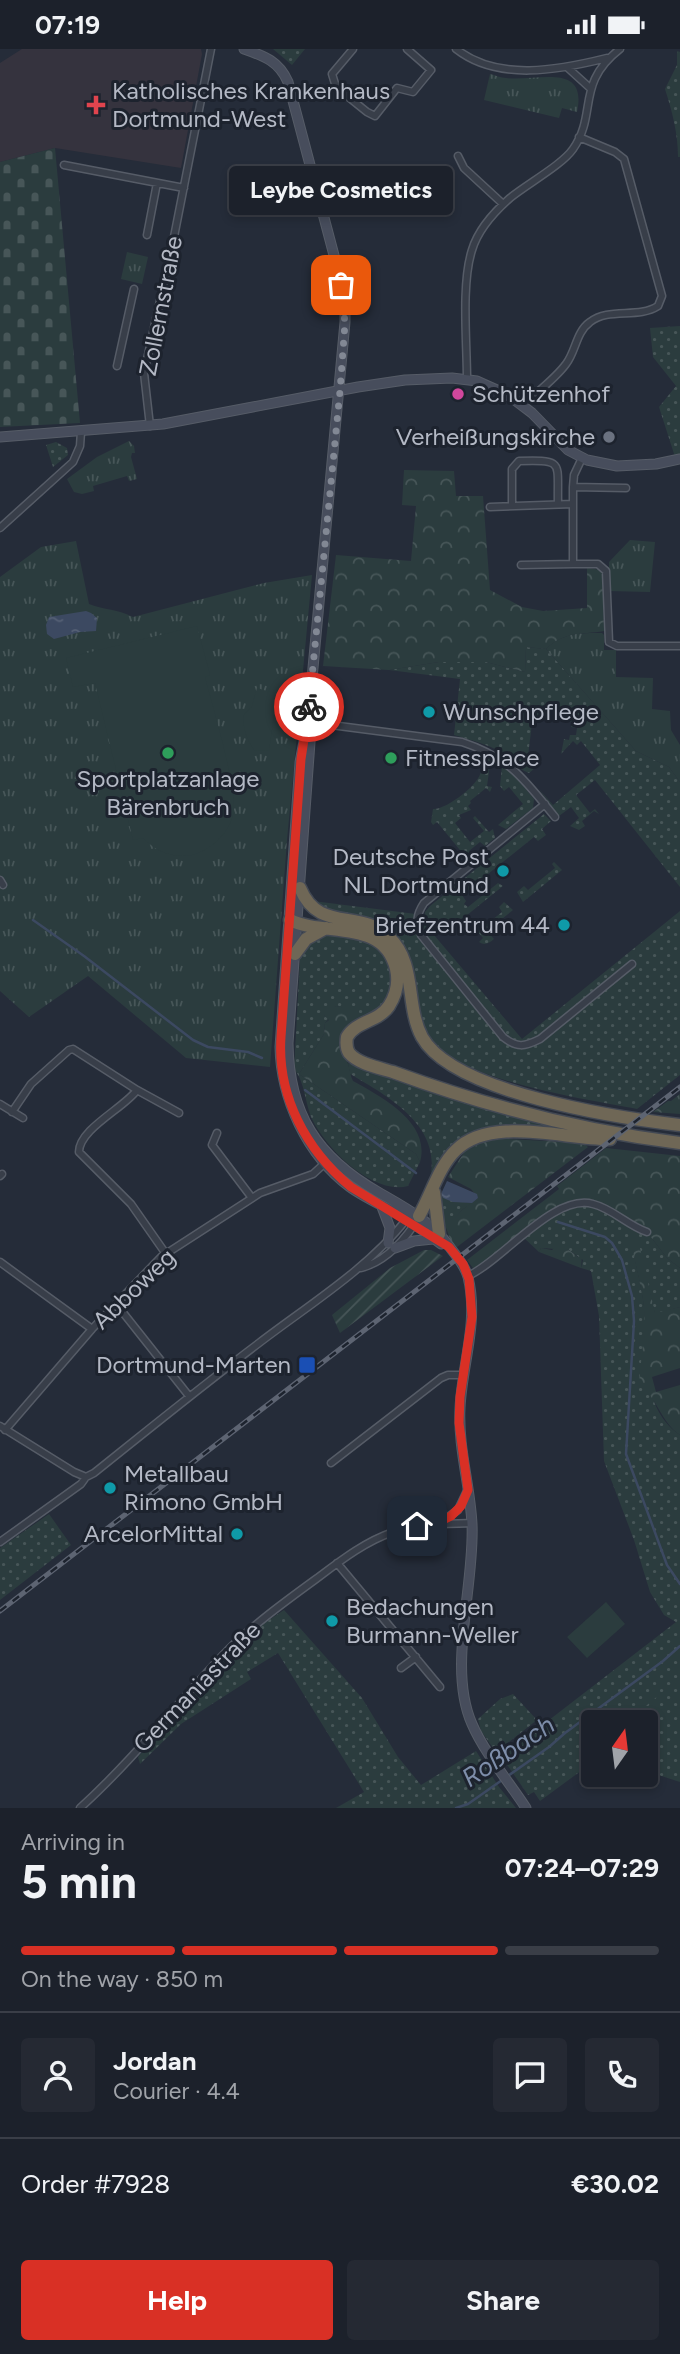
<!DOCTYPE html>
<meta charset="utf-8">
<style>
:root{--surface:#1c212b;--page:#252933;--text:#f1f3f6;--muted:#a0a3a9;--line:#3a3e47;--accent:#d93025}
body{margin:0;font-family:Figtree,sans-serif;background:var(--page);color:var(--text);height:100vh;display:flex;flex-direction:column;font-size:26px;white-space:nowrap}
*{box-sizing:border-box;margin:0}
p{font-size:23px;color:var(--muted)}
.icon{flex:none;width:38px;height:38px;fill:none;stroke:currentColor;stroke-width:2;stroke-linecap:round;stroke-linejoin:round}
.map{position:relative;height:1759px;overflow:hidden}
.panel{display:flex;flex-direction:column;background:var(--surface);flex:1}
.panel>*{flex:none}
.needle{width:46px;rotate:14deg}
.buttons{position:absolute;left:581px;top:1661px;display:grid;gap:14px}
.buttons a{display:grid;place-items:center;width:77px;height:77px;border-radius:7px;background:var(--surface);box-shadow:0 4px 10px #0003,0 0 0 2px var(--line);font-size:35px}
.pin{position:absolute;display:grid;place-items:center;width:60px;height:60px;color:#fff;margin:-30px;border-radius:14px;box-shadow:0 4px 10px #0006}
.courier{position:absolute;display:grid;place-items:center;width:70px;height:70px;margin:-35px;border:5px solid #d93025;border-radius:50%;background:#fff;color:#222;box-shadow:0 2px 9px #0007}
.bubble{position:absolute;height:49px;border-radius:7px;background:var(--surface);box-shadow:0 4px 10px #0003,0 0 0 2px var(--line);font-size:23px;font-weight:700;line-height:49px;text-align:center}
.summary em{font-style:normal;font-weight:700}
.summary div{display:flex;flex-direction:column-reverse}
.summary{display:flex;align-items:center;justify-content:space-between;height:119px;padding:0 21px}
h1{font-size:46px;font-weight:700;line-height:52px}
.bar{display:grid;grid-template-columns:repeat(4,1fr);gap:10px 7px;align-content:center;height:84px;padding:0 21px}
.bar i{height:9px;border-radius:5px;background:var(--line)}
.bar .on{background:var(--accent)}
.bar p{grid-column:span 4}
.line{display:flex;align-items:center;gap:18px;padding:0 21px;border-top:2px solid var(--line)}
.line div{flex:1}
.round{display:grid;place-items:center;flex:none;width:74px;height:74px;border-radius:7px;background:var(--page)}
.cta{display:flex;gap:14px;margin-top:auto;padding:14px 21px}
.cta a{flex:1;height:80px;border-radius:7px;background:var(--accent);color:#fff;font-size:28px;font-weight:700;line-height:80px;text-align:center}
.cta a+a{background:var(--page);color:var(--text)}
.status{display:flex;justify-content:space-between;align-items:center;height:49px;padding:0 35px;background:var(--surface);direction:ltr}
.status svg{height:19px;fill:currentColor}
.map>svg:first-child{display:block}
.medical{fill:#35333e}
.grass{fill:url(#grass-dots)}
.forest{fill:url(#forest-crowns)}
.cemetery{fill:url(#cemetery-stones)}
.park{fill:url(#park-tufts)}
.garden{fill:url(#garden-furrows)}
.pitch{fill:#2b3c3e}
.water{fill:url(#water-ripples)}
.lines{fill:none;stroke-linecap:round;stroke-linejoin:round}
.stream{stroke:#3c4961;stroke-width:2.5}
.street-casing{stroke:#565c67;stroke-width:9}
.secondary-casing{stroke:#565c67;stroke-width:11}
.highway-casing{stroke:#434954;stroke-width:15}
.street{stroke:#383e49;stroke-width:6}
.secondary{stroke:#474d5c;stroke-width:9}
.highway{stroke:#6f6756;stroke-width:12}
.rail-casing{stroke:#5d6472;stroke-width:5}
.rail{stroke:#1d232e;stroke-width:2.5;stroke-dasharray:8;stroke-linecap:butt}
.done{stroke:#828894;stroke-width:7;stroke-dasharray:0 12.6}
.route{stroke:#d93025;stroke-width:9}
.health-dot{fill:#e0444e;stroke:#1d232e;stroke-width:2.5}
.hotel-dot{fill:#d1479c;stroke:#1d232e;stroke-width:2.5}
.worship-dot{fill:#6b7280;stroke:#1d232e;stroke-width:2.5}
.culture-dot{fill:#0f9aa8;stroke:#1d232e;stroke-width:2.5}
.leisure-dot{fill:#2e9e5b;stroke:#1d232e;stroke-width:2.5}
.transit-dot{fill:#1a4fb4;stroke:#1d232e;stroke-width:2.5}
.labels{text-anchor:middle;stroke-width:6;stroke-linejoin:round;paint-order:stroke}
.poi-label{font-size:24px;fill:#b4b9c5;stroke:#1d232e;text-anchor:start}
.street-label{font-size:24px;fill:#b4b9c5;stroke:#1d232e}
.water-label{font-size:26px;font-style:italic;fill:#7e8eaa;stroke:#1d232e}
</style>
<div class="status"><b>07:19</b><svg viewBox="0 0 49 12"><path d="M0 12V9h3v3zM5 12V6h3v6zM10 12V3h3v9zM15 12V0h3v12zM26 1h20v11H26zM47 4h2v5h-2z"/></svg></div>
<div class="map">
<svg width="680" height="1759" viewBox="0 0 680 1759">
<defs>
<pattern id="grass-dots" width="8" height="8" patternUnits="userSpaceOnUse" patternTransform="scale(1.75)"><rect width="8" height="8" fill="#2b3c3e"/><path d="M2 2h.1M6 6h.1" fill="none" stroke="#475658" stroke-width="1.8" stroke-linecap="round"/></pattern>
<pattern id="forest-crowns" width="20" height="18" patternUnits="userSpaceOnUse" patternTransform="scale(1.75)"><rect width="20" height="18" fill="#2b3c3e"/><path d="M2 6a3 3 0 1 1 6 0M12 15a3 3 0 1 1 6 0" fill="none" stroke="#475658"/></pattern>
<pattern id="cemetery-stones" width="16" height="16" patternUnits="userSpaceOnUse" patternTransform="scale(1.75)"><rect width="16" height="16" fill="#2b3c3e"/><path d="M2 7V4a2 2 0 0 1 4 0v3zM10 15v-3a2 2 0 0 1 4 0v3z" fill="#475658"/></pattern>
<pattern id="park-tufts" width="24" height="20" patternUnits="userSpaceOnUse" patternTransform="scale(1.75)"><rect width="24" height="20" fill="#2b3c3e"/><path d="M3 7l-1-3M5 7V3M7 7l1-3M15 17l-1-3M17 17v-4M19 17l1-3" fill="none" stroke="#475658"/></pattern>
<pattern id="garden-furrows" width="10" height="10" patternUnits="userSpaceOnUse" patternTransform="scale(1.75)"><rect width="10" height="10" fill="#2b3c3e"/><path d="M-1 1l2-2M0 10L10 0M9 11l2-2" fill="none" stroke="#475658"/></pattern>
<pattern id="water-ripples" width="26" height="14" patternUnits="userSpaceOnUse" patternTransform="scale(1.75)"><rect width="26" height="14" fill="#3c4961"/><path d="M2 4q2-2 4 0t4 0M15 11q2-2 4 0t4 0" fill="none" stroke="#566176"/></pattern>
</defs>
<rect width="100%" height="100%" fill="#252c39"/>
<path class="medical" d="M22 0H201L202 5 181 119 55 99 0 113V14Z"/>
<path class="grass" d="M273 0H305L292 16Z
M677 2 680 3V108H678C678 84 672 62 665 40L677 16Z
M680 277V410L676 411 659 358 676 337 653 308 650 279Z
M56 393 67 399 68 406 53 418 46 396Z
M526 598 546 600 636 702 669 718 680 733V838L595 731 576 746 590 764 595 760 599 765 594 762 582 772 585 777 579 781 570 777 579 769 571 758 559 767 539 740 553 756 600 716 581 692 577 696 573 692 561 705 564 690 569 691 570 686H576L577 679 571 678V673L556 670V668L549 667 550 663 539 662 537 674H532L528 707 535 719 529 724C518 720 511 711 502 704 488 695 470 691 454 686L460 630 389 621 439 613H486L525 623Z
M483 707 497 713 495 717 490 716 487 737 492 738 490 743 486 739 470 752 471 754 468 757 471 761 459 766 461 769 455 774 470 793 484 782 473 769 475 767 489 783 493 780 495 789 485 797 480 793 469 802 472 807 468 811 437 773 433 776 431 773 433 760C446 761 480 735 481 722H487L488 711 483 710Z
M502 717 514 726 534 750 533 759 506 780 498 776 523 755 509 738 504 742 500 737Z
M544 765 551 772 542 780 546 786 538 792 534 788 462 846 466 852 464 855 468 858 498 834 503 837 456 875 452 871 434 886 522 990 680 862V1026L637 1060C586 1050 456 1032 428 987 416 968 413 931 409 909L323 862 313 852 416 865 424 873 425 863 430 857Z
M554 813 562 821 523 853 517 843 524 837 528 841 555 819 552 815Z
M504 853 513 861 487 882 494 890C489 894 485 897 479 893L483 889 478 883 474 887 473 881 477 875 482 879 502 863 499 858Z
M325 885C337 886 352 885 364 889 393 898 402 941 379 961 373 966 365 969 359 972L343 959 336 957 324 966 329 970 325 974 324 985 299 1025 416 1105 420 1113 408 1137C373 1146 327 1101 312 1070 305 1054 305 1033 294 1020L300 910 308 893Z
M348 1014C420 1042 492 1064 566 1081L470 1087 420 1155C423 1145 429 1135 431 1124 439 1075 386 1046 350 1025Z
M442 1147 454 1152 472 1154 462 1161 453 1172 443 1170Z
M590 1153 647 1183 667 1209 680 1219V1258L655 1265 640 1203 632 1191C634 1211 640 1230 643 1250 650 1294 636 1356 680 1386V1733L646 1722V1673H593V1713L540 1752 534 1743 528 1746 501 1707 505 1704 504 1700 531 1685 676 1573 664 1566 650 1543 634 1491 604 1412 599 1267 591 1222 581 1219 583 1211 569 1201 541 1199 539 1203 523 1188 560 1159Z
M49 1465 71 1496 0 1551V1499Z
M284 1561 362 1649 398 1708 421 1736 476 1702 499 1738 516 1759H336L364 1743 278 1604 247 1623 251 1630 181 1675 140 1715 138 1708 226 1609 263 1575Z
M513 1645 537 1671 496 1703 481 1682 478 1670 500 1650Z"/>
<path class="forest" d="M404 421 454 422 456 447H483L490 541 522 558 543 562 587 559V519L601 521 603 527 604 582C580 586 565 582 546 600L526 598 525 623 486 613H439L389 621 323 617 336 506 411 512 416 457 402 456Z
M336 957 359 962V972C334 992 339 987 348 1015 350 1021 350 1026 353 1032 382 1048 431 1074 420 1113L416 1105 299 1025 324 985 325 974 329 971 324 966 326 961Z
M680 1045V1065L653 1063 668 1052H671Z
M491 1089 583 1094 588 1098 457 1198 451 1193 443 1170 448 1168 453 1171 462 1161 478 1149 471 1140 448 1128 465 1102Z
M606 1099 680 1107V1219L667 1209 647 1183 590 1153 560 1159 476 1223 467 1211 559 1140 557 1137Z
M634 1188 639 1195 655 1264 680 1258V1319L652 1328 656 1343 680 1336V1386C661 1373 657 1349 639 1334 641 1307 647 1278 643 1251 640 1231 634 1211 631 1191Z
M555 1198 569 1201 578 1208 582 1207 581 1219 539 1203 541 1199 552 1201Z
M657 1644 659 1646 635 1666 632 1673H619Z"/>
<path class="cemetery" d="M55 99 80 374 0 378V113Z"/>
<path class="park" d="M490 25C495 26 501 29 506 29 536 33 588 12 577 63L562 59 559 69 484 51Z
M127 203 148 208 142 235 121 230Z
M129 392 134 397 135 404H132L131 408 137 430 129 432 127 427 93 437 94 442 82 445 74 443 67 430 97 408Z
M630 491 655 493 650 543 609 542V513Z
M76 492 89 555C104 561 118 560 133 568L264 534 312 526 287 791 270 1018 186 1009 88 927 29 968 0 942V837L3 835 0 831V528L41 498Z
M602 584 604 586V601H616V628L653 629 652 660 670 662 671 681 680 696V733L669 718 636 702 546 600C562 584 580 584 602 584Z"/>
<path class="garden" d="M424 1201H431L443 1207 340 1284 332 1266 390 1219Z"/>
<path class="pitch" d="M197 577 210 626 205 628C212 656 239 743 233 766 228 785 211 801 192 806 174 810 155 802 143 789L133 791 95 634 73 638 66 609Z
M257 639 277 645 269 702 254 701C247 690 242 679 244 666L252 657Z
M606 1553 625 1575 587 1609 567 1588Z"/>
<path class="water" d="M86 562 91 564 97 569 96 582 80 583 54 590 47 585 46 576 49 568Z
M447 1132 477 1145 478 1149 472 1154 453 1153 443 1149 441 1145Z"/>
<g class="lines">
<path class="stream" d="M33 871 84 907 193 991 208 998 248 1003 262 1009
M305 1041 416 1124
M558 1173 605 1188 612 1194 622 1211 632 1247 634 1272 626 1405 667 1516 680 1535
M456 1759 468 1755 549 1698 565 1684 663 1612 680 1597"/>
<g class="street-casing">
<path id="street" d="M353 0 332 25 336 38 367 63 375 67 397 39 413 43 431 21 407 0
M456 0C498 33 559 21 607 9
M568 19 590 39
M458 107 464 119 503 155
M64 116 184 139
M147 186 157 134
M117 317 134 240
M467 330C467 294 461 235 472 201 478 181 494 163 510 149 527 135 562 116 573 100 598 64 575 35 620 0
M523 356C537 343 555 330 566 315 576 302 576 283 590 273 609 258 638 270 658 257L662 247 624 110 615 103 579 88
M150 377 144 324 172 198 211 0
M582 409 574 426 573 438V515H598L606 522 609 593 617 597H680
M573 438 626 439
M512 456V420L519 412C565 411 557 412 558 455
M490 458 573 455
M0 479 73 413 80 397 81 383
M521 516 573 515
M308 673 462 693C510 709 524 730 555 768
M545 755 424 854C416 866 416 873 421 886L503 988C517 999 524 998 540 990L632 915
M0 831 3 836
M137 1041C124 1059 79 1080 79 1103L131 1155 166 1205
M0 1055 23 1069
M12 1063 31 1035 69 1001 73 1000 137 1041 179 1064
M217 1084 212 1096 252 1149
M0 1127 2 1125
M0 1213 92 1280
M361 1219C384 1213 401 1195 414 1176
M468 1227C503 1211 554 1144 593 1155 613 1160 627 1176 647 1183
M117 1256 189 1347
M0 1377 74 1423 86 1428 94 1424C149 1380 203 1336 259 1294 310 1255 366 1221 406 1171
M5 1381 92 1280 161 1208 260 1144 313 1125 325 1114
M331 1414 441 1329 448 1326H464
M441 1473 458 1461 467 1442
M0 1493 81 1435 86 1428
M337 1514 440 1638
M401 1619 416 1608
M80 1759C131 1713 174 1658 222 1607 250 1578 283 1554 316 1530 340 1512 364 1493 393 1483 418 1474 445 1475 472 1474"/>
</g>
<g class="secondary-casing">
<path id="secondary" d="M244 0C264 7 279 12 288 33L335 210 345 256V273L308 673 310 693 288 994C289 1065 317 1108 378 1143 404 1158 431 1172 449 1197 456 1207 465 1216 468 1228 479 1273 462 1315 460 1359 458 1399 470 1436 472 1475 475 1536 447 1619 472 1675 484 1703 509 1733 526 1759
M0 388 163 375 358 338 405 331 452 329 477 332 508 346 532 364 568 401 587 411 617 417 656 415 680 410
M307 677 300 713 280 998C281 1050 307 1106 350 1138 364 1148 381 1156 397 1164 412 1173 427 1184 441 1195
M382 1158 390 1179 388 1194
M395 1199 414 1192 433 1190"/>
</g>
<g class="highway-casing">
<path id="highway" d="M300 839C319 885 360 859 389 888 417 915 405 956 422 988 453 1044 619 1069 680 1076
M290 871C325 888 384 869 396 920 399 933 396 946 389 957 378 973 356 972 347 988 346 994 346 999 349 1004 358 1015 380 1019 393 1023 486 1057 582 1082 680 1094
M295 905 306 890 326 879
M434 1143 439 1185
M419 1167C431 1146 439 1117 456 1101 492 1066 566 1091 610 1090"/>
</g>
<use href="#street" class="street"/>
<use href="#secondary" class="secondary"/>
<use href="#highway" class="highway"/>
<g class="rail-casing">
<path id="rail" d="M0 1562 680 1038"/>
</g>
<use href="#rail" class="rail"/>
</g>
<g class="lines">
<path class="done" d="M309 658 340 342 345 274 341 236"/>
<path class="route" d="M309 658 301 710 281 988C277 1047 306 1101 351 1138L449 1198 463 1215 469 1230 472 1268 460 1348 459 1374 468 1441 461 1457 451 1467 435 1475 417 1477"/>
</g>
<path class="health-dot" d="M92.5 45.5h7v7h7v7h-7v7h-7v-7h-7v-7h7z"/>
<circle class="hotel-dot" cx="458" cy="345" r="7"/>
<circle class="worship-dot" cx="609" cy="388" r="7"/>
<g class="culture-dot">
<circle cx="429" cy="663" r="7"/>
<circle cx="503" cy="822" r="7"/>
<circle cx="564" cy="876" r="7"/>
<circle cx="110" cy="1439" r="7"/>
<circle cx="237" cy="1485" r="7"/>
<circle cx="332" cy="1572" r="7"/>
</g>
<g class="leisure-dot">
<circle cx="168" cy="704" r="7"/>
<circle cx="391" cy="709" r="7"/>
</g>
<rect class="transit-dot" x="298" y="1307" width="18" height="18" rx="3.5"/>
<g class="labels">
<g class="poi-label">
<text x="112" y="50">Katholisches Krankenhaus<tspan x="112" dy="28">Dortmund-West</tspan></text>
<text x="472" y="353">Schützenhof</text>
<text x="595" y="396" text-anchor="end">Verheißungskirche</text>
<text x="443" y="671">Wunschpflege</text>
<text x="405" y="717">Fitnessplace</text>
<text x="168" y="738" text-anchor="middle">Sportplatzanlage<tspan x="168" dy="28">Bärenbruch</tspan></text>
<text x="489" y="816" text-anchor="end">Deutsche Post<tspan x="489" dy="28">NL Dortmund</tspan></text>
<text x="550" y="884" text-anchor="end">Briefzentrum 44</text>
<text x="291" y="1324" text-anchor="end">Dortmund-Marten</text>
<text x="124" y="1433">Metallbau<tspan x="124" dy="28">Rimono GmbH</tspan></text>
<text x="223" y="1493" text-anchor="end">ArcelorMittal</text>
<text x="346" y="1566">Bedachungen<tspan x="346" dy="28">Burmann-Weller</tspan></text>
</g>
<g class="street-label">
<text transform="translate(161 257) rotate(-79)" y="8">Zollernstraße</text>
<text transform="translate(134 1240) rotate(-44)" y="8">Abboweg</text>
<text transform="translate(197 1638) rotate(-46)" y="8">Germaniastraße</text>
</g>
<g class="water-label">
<text transform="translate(508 1702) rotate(-34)" y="9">Roßbach</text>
</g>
</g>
</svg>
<div class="buttons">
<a><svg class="needle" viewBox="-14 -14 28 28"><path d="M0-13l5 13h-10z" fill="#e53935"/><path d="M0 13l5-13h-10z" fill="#a0a3a9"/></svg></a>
</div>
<div class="pin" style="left:341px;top:236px;background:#ea580c"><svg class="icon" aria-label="bag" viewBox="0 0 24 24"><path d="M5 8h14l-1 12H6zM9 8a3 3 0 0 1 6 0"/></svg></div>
<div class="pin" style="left:417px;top:1477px;background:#1f2937"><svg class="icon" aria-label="home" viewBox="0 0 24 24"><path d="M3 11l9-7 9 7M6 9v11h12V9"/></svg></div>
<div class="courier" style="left:309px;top:658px"><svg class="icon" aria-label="bike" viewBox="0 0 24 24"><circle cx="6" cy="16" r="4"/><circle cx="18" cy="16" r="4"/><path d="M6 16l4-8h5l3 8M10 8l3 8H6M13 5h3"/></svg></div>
<div class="bubble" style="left:229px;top:117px;width:224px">Leybe Cosmetics</div>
</div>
<section class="panel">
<div class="summary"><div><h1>5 min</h1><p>Arriving in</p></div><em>07:24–07:29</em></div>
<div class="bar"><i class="on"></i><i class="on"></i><i class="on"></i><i></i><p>On the way · 850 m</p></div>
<div class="line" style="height:126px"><a class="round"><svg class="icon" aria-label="person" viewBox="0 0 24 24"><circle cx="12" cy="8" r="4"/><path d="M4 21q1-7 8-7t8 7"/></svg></a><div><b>Jordan</b><p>Courier · 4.4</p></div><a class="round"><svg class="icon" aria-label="chat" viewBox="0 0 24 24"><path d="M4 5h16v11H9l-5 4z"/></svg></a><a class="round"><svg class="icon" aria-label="phone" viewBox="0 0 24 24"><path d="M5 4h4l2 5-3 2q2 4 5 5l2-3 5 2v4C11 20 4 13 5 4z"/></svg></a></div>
<div class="line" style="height:91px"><div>Order #7928</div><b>€30.02</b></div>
<div class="cta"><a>Help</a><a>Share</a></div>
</section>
